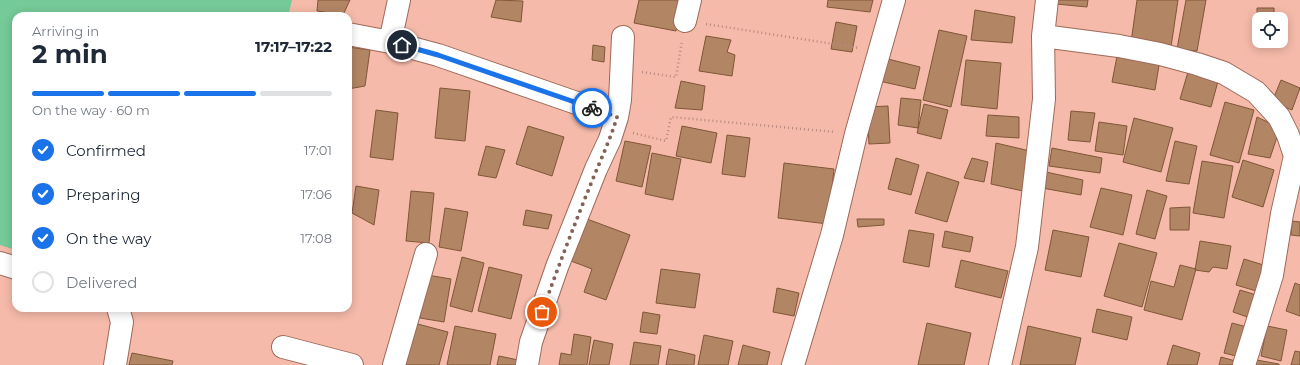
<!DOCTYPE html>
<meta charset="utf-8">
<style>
:root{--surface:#fff;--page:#f6f6f7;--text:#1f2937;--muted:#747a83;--line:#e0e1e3;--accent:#1a73e8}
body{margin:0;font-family:Montserrat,sans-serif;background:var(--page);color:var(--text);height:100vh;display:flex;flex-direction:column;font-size:15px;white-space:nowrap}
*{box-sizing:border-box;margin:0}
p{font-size:13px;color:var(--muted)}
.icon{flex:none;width:22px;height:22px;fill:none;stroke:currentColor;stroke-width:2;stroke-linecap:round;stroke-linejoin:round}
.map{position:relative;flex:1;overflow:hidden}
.panel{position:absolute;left:12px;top:12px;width:340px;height:300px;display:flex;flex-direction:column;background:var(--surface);border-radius:12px;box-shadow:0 2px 10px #0003}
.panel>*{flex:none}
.tools{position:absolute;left:1252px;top:12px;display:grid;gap:8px}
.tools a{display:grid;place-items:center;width:36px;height:36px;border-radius:8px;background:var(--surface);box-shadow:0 2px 10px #0003;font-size:20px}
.pin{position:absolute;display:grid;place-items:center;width:34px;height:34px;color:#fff;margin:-17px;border:2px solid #fff;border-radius:50%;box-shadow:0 1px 4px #0007}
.courier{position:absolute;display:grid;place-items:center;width:40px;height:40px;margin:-20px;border:3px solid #1a73e8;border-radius:50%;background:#fff;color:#222;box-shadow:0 1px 5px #0007}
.headline em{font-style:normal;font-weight:700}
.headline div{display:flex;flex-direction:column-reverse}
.headline{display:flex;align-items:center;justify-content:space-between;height:68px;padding:0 20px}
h1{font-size:26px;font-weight:700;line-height:30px}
.bar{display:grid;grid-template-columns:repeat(4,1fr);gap:6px 4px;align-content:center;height:48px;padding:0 20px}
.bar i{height:5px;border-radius:3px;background:var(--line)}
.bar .active{background:var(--accent)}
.bar p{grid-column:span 4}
ol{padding:0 20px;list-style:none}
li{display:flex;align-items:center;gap:12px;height:44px}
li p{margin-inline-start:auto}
li .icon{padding:4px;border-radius:50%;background:var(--accent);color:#fff;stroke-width:4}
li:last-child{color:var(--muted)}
li i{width:22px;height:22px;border:2px solid var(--line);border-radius:50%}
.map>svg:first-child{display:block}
.green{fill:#75ca99}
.building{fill:#b28564;stroke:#805637}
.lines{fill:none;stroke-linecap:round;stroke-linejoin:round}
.street-casing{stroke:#9e6959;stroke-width:24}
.secondary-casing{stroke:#9e6959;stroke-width:24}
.path{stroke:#b8897c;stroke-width:2.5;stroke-dasharray:1 3;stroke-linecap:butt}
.street{stroke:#fff;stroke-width:22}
.secondary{stroke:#fff;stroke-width:22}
.done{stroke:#856257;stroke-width:4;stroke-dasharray:0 7.2}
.route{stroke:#1a73e8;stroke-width:5}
</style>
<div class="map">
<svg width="1300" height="365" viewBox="0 0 1300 365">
<rect width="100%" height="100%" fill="#f5baa9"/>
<path class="green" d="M0 0H292L288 16H16V250L0 245Z"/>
<path class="building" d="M318 0H350L343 15 317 11Z
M496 0 523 1 521 22 491 17Z
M639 0H682L676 31 634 23Z
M828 0H873L870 12 827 7Z
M1056 0H1088L1087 7 1056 4Z
M1137 0H1178L1171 47 1131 42Z
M1186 0H1206L1197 51 1177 49Z
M1257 8H1274V19H1259V27H1257Z
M975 10 1015 17 1012 43 971 40Z
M836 22 857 26 852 52 831 49Z
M939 30 967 36 951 107 923 100Z
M706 36 731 40 727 52 735 55 732 76 699 71Z
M593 45 605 47 604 62 592 60Z
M348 47 370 50 365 86 348 89Z
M1118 51 1160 59 1155 90 1112 82Z
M884 58 920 67 915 89 879 81Z
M966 60 1001 63 997 109 961 105Z
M1190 65 1220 74 1211 107 1180 99Z
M1281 80 1300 88 1292 110 1272 102Z
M681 81 705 86 702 110 675 108Z
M440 88 470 91 465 141 435 138Z
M901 98 921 100 918 128 898 125Z
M1225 102 1254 110 1239 163 1210 155Z
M924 104 948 110 941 139 917 133Z
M888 106 890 143 869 144 867 107Z
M376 110 398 113 393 160 370 157Z
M1071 111 1095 113 1090 142 1068 140Z
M988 115 1019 117V138L986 136Z
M1257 117 1280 128 1270 158 1248 154Z
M1134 118 1173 128 1161 172 1123 162Z
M1099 122 1127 126 1123 155 1095 151Z
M528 126 564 137 552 176 516 164Z
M682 126 717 133 711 163 676 156Z
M727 135 750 138 745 177 722 174Z
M625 141 651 146 642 187 616 181Z
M1175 141 1197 146 1189 184 1166 181Z
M996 143 1030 151 1023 191 991 184Z
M486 146 505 150 496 178 478 175Z
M1052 148 1102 158 1100 173 1049 166Z
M652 153 681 159 673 200 645 194Z
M896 158 919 165 911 195 888 189Z
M972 158 988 162 984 182 964 178Z
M1243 160 1274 170 1263 207 1232 197Z
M1202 161 1233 166 1224 218 1193 213Z
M784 163 834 169 828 224 778 218Z
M927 172 959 182 947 222 915 213Z
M1046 172 1083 180 1081 195 1042 188Z
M356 186 379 190 374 225 352 213Z
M1101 188 1132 195 1123 235 1090 227Z
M1147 190 1167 196 1155 239 1136 234Z
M411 191 434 193 429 243 406 241Z
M1190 207 1189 230H1170V208Z
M445 208 468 212 461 251 439 247Z
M526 210 552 215 548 229 523 225Z
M587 219 630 235 606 300 584 292 592 269 571 261Z
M857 219H884V225L858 227Z
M1292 221 1300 222V236L1291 235Z
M909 230 934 234 929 267 903 262Z
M1053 230 1089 237 1081 277 1045 270Z
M945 231 973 237 970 252 942 247Z
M1200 241 1231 246 1227 269 1213 267 1209 272 1195 270Z
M1119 243 1157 253 1142 307 1104 296Z
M462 257 484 263 472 312 450 306Z
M1244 259 1270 267 1263 293 1236 285Z
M961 260 1008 271 1001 298 955 287Z
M1180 265 1196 269 1182 320 1144 310 1151 281 1174 287Z
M489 267 522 275 511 319 478 311Z
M661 269 700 274 695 308 656 303Z
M427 275 451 279 444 322 420 318Z
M1295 283 1300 285V316L1286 311Z
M777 288 799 293 794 316 773 312Z
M1240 290 1263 297 1256 320 1233 312Z
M1097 309 1132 317 1127 340 1092 332Z
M643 312 660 315 657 334 640 332Z
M414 323 448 332 439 365H402Z
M927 323 971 333 964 365H918Z
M1232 323 1247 327 1240 357 1224 353Z
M455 326 496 334 490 365H447Z
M1028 326 1081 338 1075 365H1020Z
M1267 326 1287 330 1281 361 1261 356Z
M574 334 591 337 587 365H559L561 353 571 355Z
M704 335 733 341 728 365H698Z
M594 340 613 344 609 365H589Z
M634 342 661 346 658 365H630Z
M743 345 770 352 767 365H738Z
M1173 345 1200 353 1197 365H1167Z
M669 349 695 355 694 365H666Z
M1295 351 1300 352V365H1291Z
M132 353 173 361 172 365H129Z
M499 356 523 361 522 365H497Z
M1221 357 1239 362 1238 365H1219Z
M1251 359 1279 364V365H1250Z"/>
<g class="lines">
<g class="street-casing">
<path id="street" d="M685 21 690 0
M348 34 390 42 438 55 617 117
M1043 36 1119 46 1160 54 1197 64 1224 73 1256 92 1279 117 1288 135 1295 156 1282 214 1272 275 1244 365
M390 42 399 0
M283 347 352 365
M394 365 426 254
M527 365 531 342 557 267 596 169 610 139 617 117 620 100 623 37
M1000 365 1027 247 1044 99 1043 36 1047 0"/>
</g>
<g class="secondary-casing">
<path id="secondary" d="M0 263 16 268
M115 365 122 322 118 308
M793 365 832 235 856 134 894 0"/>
</g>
<path class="path" d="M706 24 859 48
M642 72 676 77 682 41
M633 133 666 141 671 117 835 132"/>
<use href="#street" class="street"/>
<use href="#secondary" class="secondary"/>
</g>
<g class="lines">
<path class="done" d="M542 312C557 270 573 228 590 186 599 163 610 141 617 117L592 108"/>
<path class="route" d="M402 45 438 55 592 108"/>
</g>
</svg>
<div class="tools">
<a><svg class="icon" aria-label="locate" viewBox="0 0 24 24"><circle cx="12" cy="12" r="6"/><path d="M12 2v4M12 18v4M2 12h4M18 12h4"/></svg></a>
</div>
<div class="pin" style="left:542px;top:312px;background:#ea580c"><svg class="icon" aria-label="bag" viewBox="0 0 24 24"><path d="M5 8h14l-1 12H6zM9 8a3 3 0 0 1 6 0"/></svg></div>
<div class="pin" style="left:402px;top:45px;background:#1f2937"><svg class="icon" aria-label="home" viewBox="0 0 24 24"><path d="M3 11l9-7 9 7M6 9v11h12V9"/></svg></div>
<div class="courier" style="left:592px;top:108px"><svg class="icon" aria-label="bike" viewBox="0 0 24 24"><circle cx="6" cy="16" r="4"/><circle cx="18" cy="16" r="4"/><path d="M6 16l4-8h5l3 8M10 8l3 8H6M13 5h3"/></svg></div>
<section class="panel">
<div class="headline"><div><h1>2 min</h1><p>Arriving in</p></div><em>17:17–17:22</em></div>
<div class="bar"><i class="active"></i><i class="active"></i><i class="active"></i><i></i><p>On the way · 60 m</p></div>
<ol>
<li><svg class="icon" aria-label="check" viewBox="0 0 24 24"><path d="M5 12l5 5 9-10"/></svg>Confirmed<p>17:01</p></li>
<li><svg class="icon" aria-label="check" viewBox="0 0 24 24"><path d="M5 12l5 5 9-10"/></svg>Preparing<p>17:06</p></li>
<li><svg class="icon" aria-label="check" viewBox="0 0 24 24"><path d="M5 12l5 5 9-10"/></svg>On the way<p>17:08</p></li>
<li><i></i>Delivered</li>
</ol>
</section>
</div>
